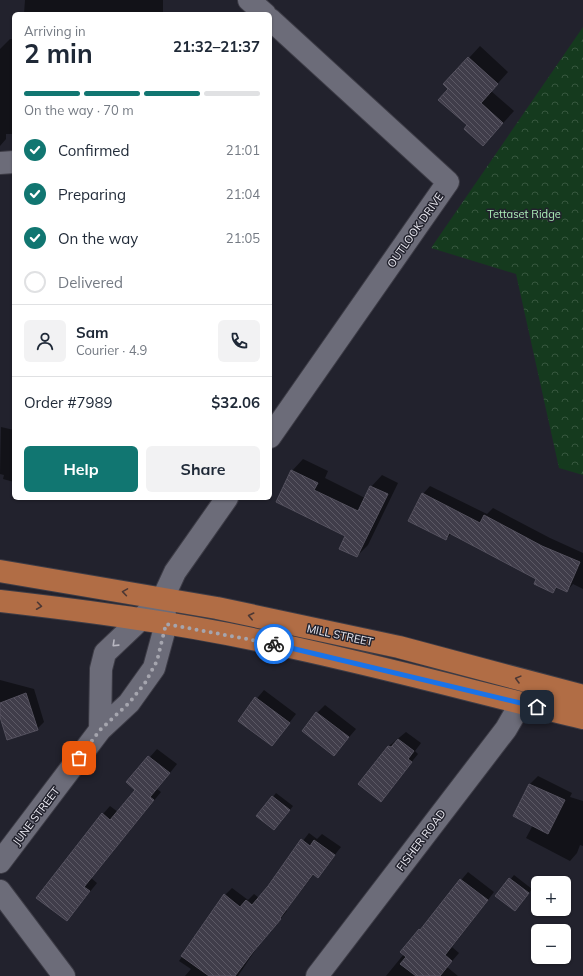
<!DOCTYPE html>
<meta charset="utf-8">
<style>
:root{--surface:#fff;--page:#f2f2f3;--text:#1f2937;--muted:#747a83;--line:#e0e1e3;--accent:#117671}
body{margin:0;font-family:Mulish,sans-serif;background:var(--page);color:var(--text);height:100vh;display:flex;flex-direction:column;font-size:15px;white-space:nowrap}
*{box-sizing:border-box;margin:0}
p{font-size:13px;color:var(--muted)}
.icon{flex:none;width:22px;height:22px;fill:none;stroke:currentColor;stroke-width:2;stroke-linecap:round;stroke-linejoin:round}
.map{position:relative;flex:1;overflow:hidden}
.sheet{position:absolute;left:12px;top:12px;width:260px;height:488px;display:flex;flex-direction:column;background:var(--surface);border-radius:6px;box-shadow:0 1px 3px #0004}
.sheet>*{flex:none}
.controls{position:absolute;left:531px;top:876px;display:grid;gap:8px}
.controls a{display:grid;place-items:center;width:40px;height:40px;border-radius:6px;background:var(--surface);box-shadow:0 1px 3px #0004;font-size:20px}
.pin{position:absolute;display:grid;place-items:center;width:34px;height:34px;color:#fff;margin:-17px;border-radius:8px;box-shadow:0 2px 6px #0006}
.courier{position:absolute;display:grid;place-items:center;width:40px;height:40px;margin:-20px;border:3px solid #1a73e8;border-radius:50%;background:#fff;color:#222;box-shadow:0 1px 5px #0007}
.headline em{font-style:normal;font-weight:700}
.headline div{display:flex;flex-direction:column-reverse}
.headline{display:flex;align-items:center;justify-content:space-between;height:68px;padding:0 12px}
h1{font-size:26px;font-weight:700;line-height:30px}
.bar{display:grid;grid-template-columns:repeat(4,1fr);gap:6px 4px;align-content:center;height:48px;padding:0 12px}
.bar i{height:5px;border-radius:3px;background:var(--line)}
.bar .on{background:var(--accent)}
.bar p{grid-column:span 4}
.line{display:flex;align-items:center;gap:10px;padding:0 12px;border-top:1px solid var(--line)}
.line div{flex:1}
.round{display:grid;place-items:center;flex:none;width:42px;height:42px;border-radius:6px;background:var(--page)}
ol{padding:0 12px;list-style:none}
li{display:flex;align-items:center;gap:12px;height:44px}
li p{margin-inline-start:auto}
li .icon{padding:4px;border-radius:50%;background:var(--accent);color:#fff;stroke-width:4}
li:last-child{color:var(--muted)}
li i{width:22px;height:22px;border:2px solid var(--line);border-radius:50%}
.button{display:flex;gap:8px;margin-top:auto;padding:8px 12px}
.button a{flex:1;height:46px;border-radius:6px;background:var(--accent);color:#fff;font-size:16px;font-weight:700;line-height:46px;text-align:center}
.button a+a{background:var(--page);color:var(--text)}
.map>svg:first-child{display:block}
.park{fill:url(#park-crowns)}
.shadow{fill:#0007}
.building{fill:url(#building-back-hatch);stroke:#54515e}
.lines{fill:none;stroke-linecap:round;stroke-linejoin:round}
.minor-casing{stroke:#3d3c46;stroke-width:24}
.major-casing{stroke:#3d3c46;stroke-width:24}
.minor{stroke:#6c6c79;stroke-width:22}
.major{stroke:#b16d45;stroke-width:22}
.oneway{stroke:#4d3834}
.oneway2{stroke:#b9b8c2}
.done{stroke:#a5a5ae;stroke-width:4;stroke-dasharray:0 7.2}
.route{stroke:#1a73e8;stroke-width:5}
.labels{text-anchor:middle;stroke-width:3;stroke-linejoin:round;paint-order:stroke}
.park-label{font-size:11px;fill:#abeeb7;stroke:#22222d}
.street-label{font-size:11px;fill:#ecebf3;stroke:#22222d}
</style>
<div class="map">
<svg width="583" height="976" viewBox="0 0 583 976">
<defs>
<pattern id="park-crowns" width="20" height="18" patternUnits="userSpaceOnUse"><rect width="20" height="18" fill="#153a1e"/><path d="M2 6a3 3 0 1 1 6 0M12 15a3 3 0 1 1 6 0" fill="none" stroke="#37573f"/></pattern>
<pattern id="building-back-hatch" width="6" height="6" patternUnits="userSpaceOnUse"><rect width="6" height="6" fill="#403d4a"/><path d="M-1 5l2 2M0 0l6 6M5-1l2 2" fill="none" stroke="#5c5965"/></pattern>
</defs>
<rect width="100%" height="100%" fill="#22222d"/>
<path class="park" d="M583 27V475L559 468 516 274 431 248Z"/>
<path class="shadow" d="M25 0H163V14H24Z
M10 39H14V134H6V139L0 146V49Z
M480 46 508 72 491 91 514 111 494 133 468 125 449 89 469 58Z
M1 427 14 430V482L3 479 4 475 0 474Z
M303 459 328 471 325 478 365 498 371 487 382 475 398 483 368 545 357 556 347 535 292 471Z
M430 486 487 514 493 508 550 538 583 553V589L573 584 567 591 558 587 553 592 538 578 452 533 446 539 423 494Z
M0 680 34 689 44 722 37 729 0 714Z
M264 690 296 714 272 745 239 720Z
M325 705 356 729 334 755 317 713Z
M406 732 421 743 415 751 418 754 380 801 359 784 389 746Z
M157 749 177 764 157 789 161 792 91 878 97 883 67 920 103 814 110 806 118 812 137 789 128 782Z
M538 776 572 793 570 797 583 801V846L580 845 577 853 570 861 526 838 533 825 514 815 530 784Z
M276 793 293 806 278 825 273 797Z
M309 833 317 839 322 834 341 847 318 876 314 874 286 910 287 911 260 943 238 976H185L191 969 179 961 225 895 232 888 248 900 254 894 259 898Z
M468 872 494 892 452 947 459 953 447 967 458 976H386L404 954 401 952Z
M514 875 532 889 515 910 497 896Z"/>
<path class="building" d="M468 57 498 84 481 103 503 123 483 146 464 129 467 125 438 100 448 89 443 84Z
M291 470 318 483 314 490 358 511 370 486 388 494 357 557 339 549 345 536 276 502Z
M422 493 480 523 484 515 542 546 580 562 567 592 556 587 553 593 534 584 536 579 449 533 446 540 408 521Z
M26 693 38 730 7 740 0 717V703Z
M255 697 290 723 272 746 238 721Z
M316 712 349 737 334 756 302 731Z
M398 739 414 751 408 759 412 762 381 802 358 784 388 746 391 747Z
M148 756 170 773 150 797 154 800 84 887 90 891 67 921 36 898 102 813 110 820 135 790 126 782Z
M529 784 565 800 548 834 513 816Z
M272 796 290 810 274 830 256 816Z
M301 839 310 846 314 840 335 855 318 878 313 874 280 918 281 919 253 952 235 976H209L181 956 224 894 240 907 246 900 252 905 268 886Z
M509 878 529 893 515 911 495 896Z
M460 879 488 900 445 955 452 961 440 976H416L400 964 406 957 400 952 419 929 420 930Z"/>
<g class="lines">
<g class="minor-casing">
<path id="minor" d="M249 0 265 14
M270 19 448 182 270 437
M0 163 14 162
M100 730 101 669 105 653 163 598 175 572 227 498
M0 862 100 730 129 703 154 668 166 624 163 598
M0 891 64 976
M317 976 506 729 521 703"/>
</g>
<g class="major-casing">
<path id="major" d="M0 571 217 608 399 647 583 696
M0 601C86 611 172 622 257 640 366 662 474 692 583 718"/>
</g>
<use href="#minor" class="minor"/>
<use href="#major" class="major"/>
</g>
<defs><path id="oneway-chevron" d="M-2-3.5L2.5 0L-2 3.5" fill="none" stroke-width="1.6" stroke-linecap="round" stroke-linejoin="round"/></defs>
<g class="oneway">
<use href="#oneway-chevron" transform="translate(125 592) rotate(-171)"/>
<use href="#oneway-chevron" transform="translate(39 606) rotate(8)"/>
<use href="#oneway-chevron" transform="translate(251 616) rotate(-167)"/>
<use href="#oneway-chevron" transform="translate(518 679) rotate(-165)"/>
</g>
<use class="oneway2" href="#oneway-chevron" transform="translate(115 644) rotate(136)"/>
<g class="lines">
<path class="done" d="M79 758 100 730 129 703 145 683 157 661 166 624 274 644"/>
<path class="route" d="M274 644 537 707"/>
</g>
<g class="labels">
<g class="park-label">
<text x="524" y="218">Tettaset Ridge</text>
</g>
<g class="street-label">
<text transform="translate(415 230) rotate(-55)" y="4">OUTLOOK DRIVE</text>
<text transform="translate(340 635) rotate(12)" y="4">MILL STREET</text>
<text transform="translate(36 816) rotate(-53)" y="4">JUNE STREET</text>
<text transform="translate(421 840) rotate(-53)" y="4">FISHER ROAD</text>
</g>
</g>
</svg>
<div class="controls">
<a>+</a>
<a>−</a>
</div>
<div class="pin" style="left:79px;top:758px;background:#ea580c"><svg class="icon" aria-label="bag" viewBox="0 0 24 24"><path d="M5 8h14l-1 12H6zM9 8a3 3 0 0 1 6 0"/></svg></div>
<div class="pin" style="left:537px;top:707px;background:#1f2937"><svg class="icon" aria-label="home" viewBox="0 0 24 24"><path d="M3 11l9-7 9 7M6 9v11h12V9"/></svg></div>
<div class="courier" style="left:274px;top:644px"><svg class="icon" aria-label="bike" viewBox="0 0 24 24"><circle cx="6" cy="16" r="4"/><circle cx="18" cy="16" r="4"/><path d="M6 16l4-8h5l3 8M10 8l3 8H6M13 5h3"/></svg></div>
<section class="sheet">
<div class="headline"><div><h1>2 min</h1><p>Arriving in</p></div><em>21:32–21:37</em></div>
<div class="bar"><i class="on"></i><i class="on"></i><i class="on"></i><i></i><p>On the way · 70 m</p></div>
<ol>
<li><svg class="icon" aria-label="check" viewBox="0 0 24 24"><path d="M5 12l5 5 9-10"/></svg>Confirmed<p>21:01</p></li>
<li><svg class="icon" aria-label="check" viewBox="0 0 24 24"><path d="M5 12l5 5 9-10"/></svg>Preparing<p>21:04</p></li>
<li><svg class="icon" aria-label="check" viewBox="0 0 24 24"><path d="M5 12l5 5 9-10"/></svg>On the way<p>21:05</p></li>
<li><i></i>Delivered</li>
</ol>
<div class="line" style="height:72px"><a class="round"><svg class="icon" aria-label="person" viewBox="0 0 24 24"><circle cx="12" cy="8" r="4"/><path d="M4 21q1-7 8-7t8 7"/></svg></a><div><b>Sam</b><p>Courier · 4.9</p></div><a class="round"><svg class="icon" aria-label="phone" viewBox="0 0 24 24"><path d="M5 4h4l2 5-3 2q2 4 5 5l2-3 5 2v4C11 20 4 13 5 4z"/></svg></a></div>
<div class="line" style="height:52px"><div>Order #7989</div><b>$32.06</b></div>
<div class="button"><a>Help</a><a>Share</a></div>
</section>
</div>
